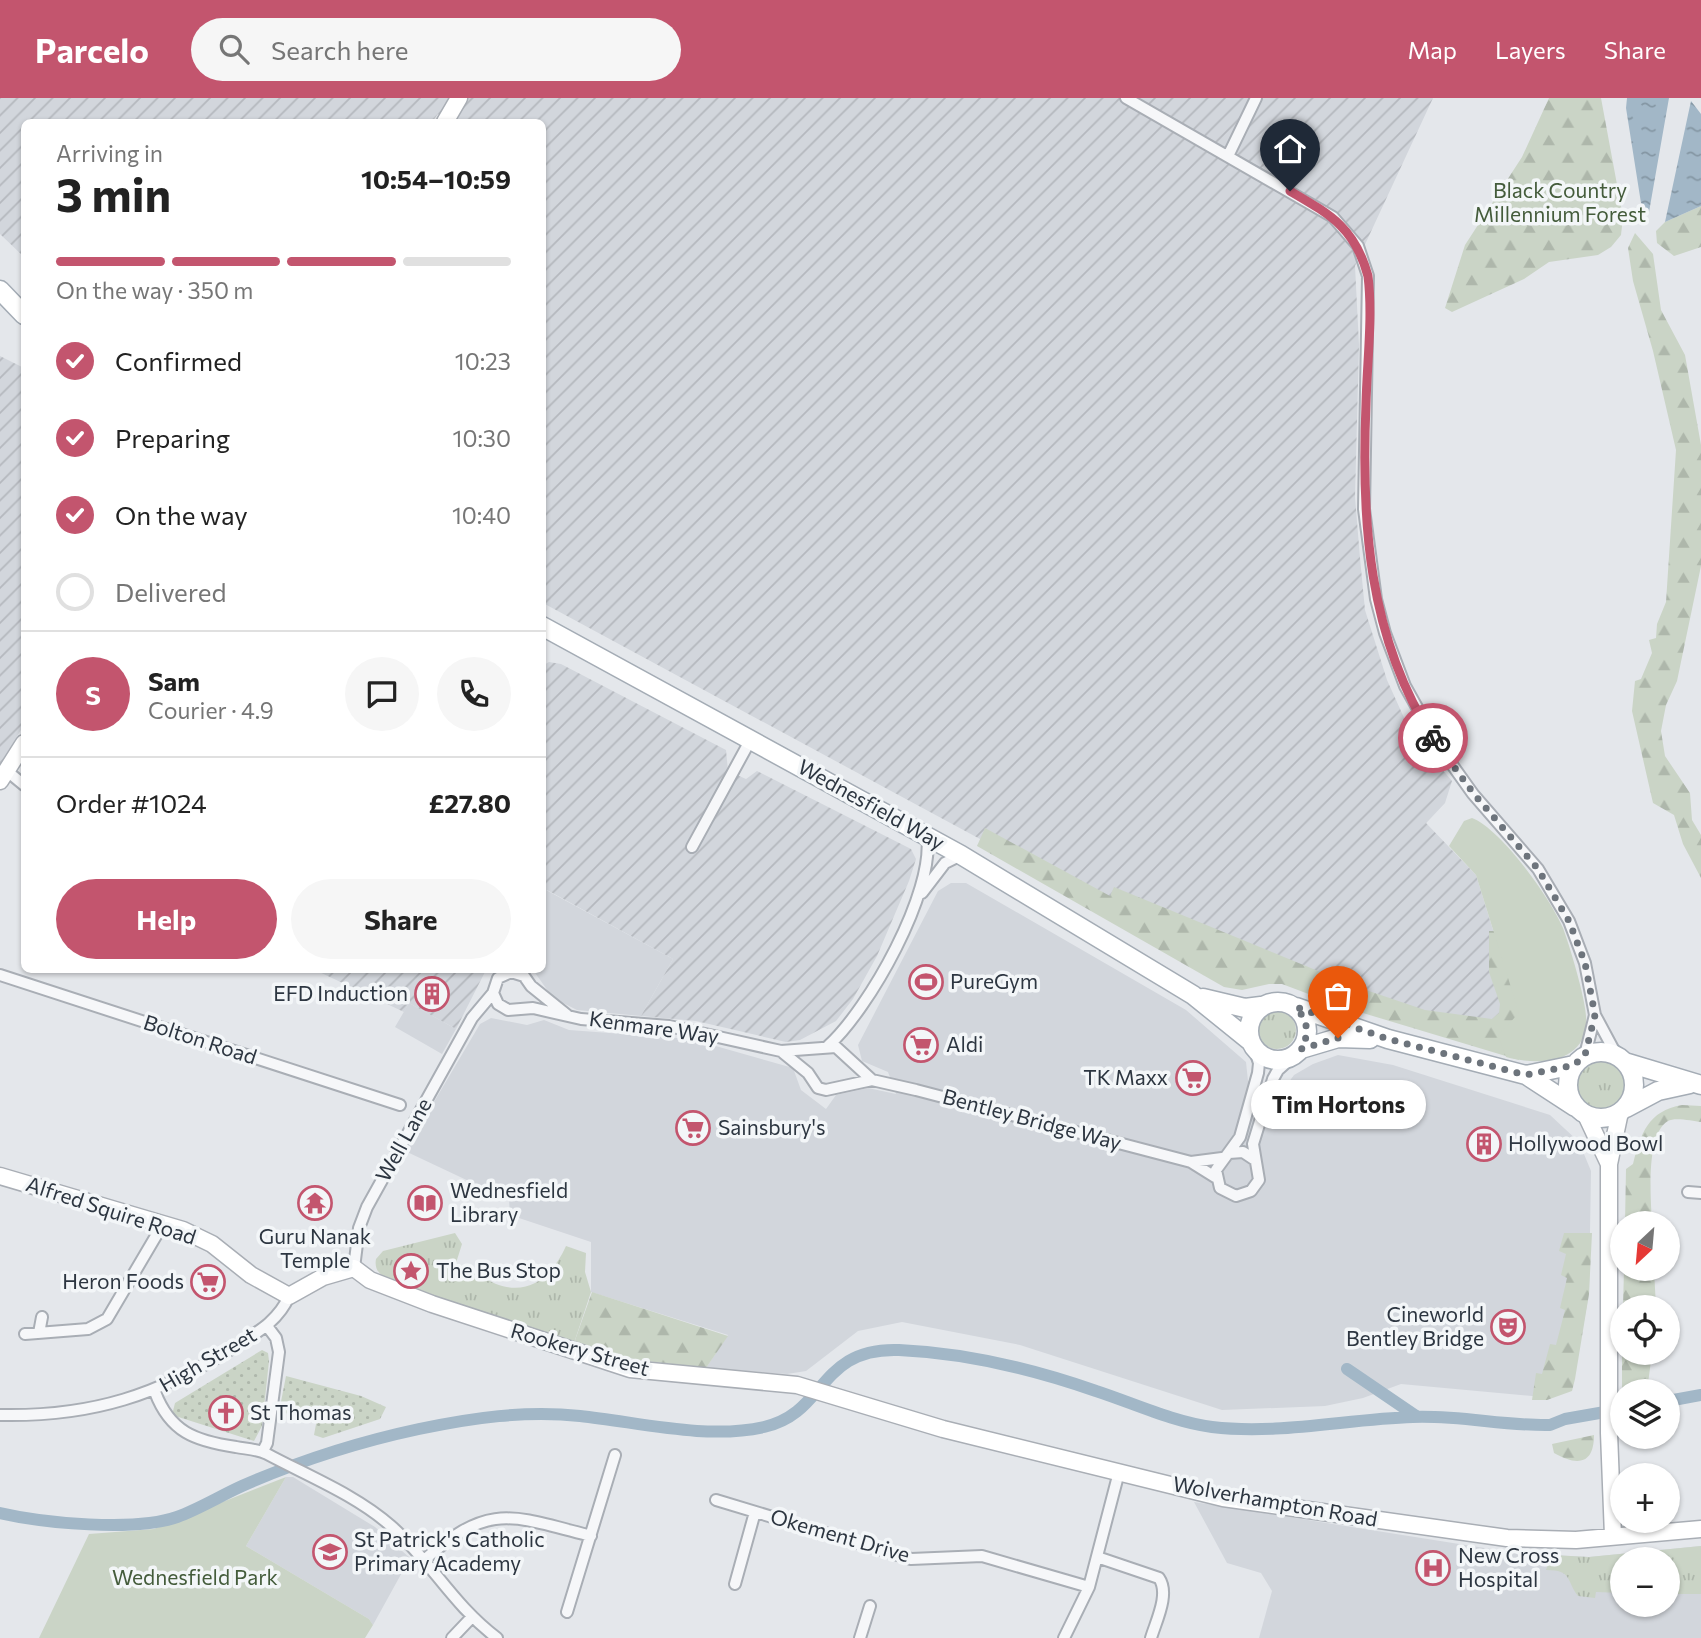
<!DOCTYPE html>
<meta charset="utf-8">
<style>
:root{--surface:#fff;--page:#f6f6f6;--text:#222;--muted:#767676;--line:#e0e0e0;--accent:#c3556e}
body{margin:0;font-family:Commissioner,sans-serif;background:var(--page);color:var(--text);height:100vh;display:flex;flex-direction:column;font-size:26px;white-space:nowrap}
*{box-sizing:border-box;margin:0}
p{font-size:23px;color:var(--muted)}
.icon{flex:none;width:38px;height:38px;fill:none;stroke:currentColor;stroke-width:2;stroke-linecap:round;stroke-linejoin:round}
.map{position:relative;flex:1;overflow:hidden}
.drawer{position:absolute;left:21px;top:21px;width:525px;height:854px;display:flex;flex-direction:column;background:var(--surface);border-radius:10px;box-shadow:0 2px 5px #0004}
.drawer>*{flex:none}
.needle{width:46px;rotate:206deg}
.tools{position:absolute;left:1610px;top:1113px;display:grid;gap:14px}
.tools a{display:grid;place-items:center;width:70px;height:70px;border-radius:50%;background:var(--surface);box-shadow:0 2px 5px #0004;font-size:35px}
.pin{position:absolute;display:grid;place-items:center;width:60px;height:60px;color:#fff;margin:-72px -30px;border-radius:50% 50% 50% 0;rotate:-45deg;box-shadow:0 0 7px #0007}
.pin .icon{rotate:45deg}
.courier{position:absolute;display:grid;place-items:center;width:70px;height:70px;margin:-35px;border:5px solid #c3556e;border-radius:50%;background:#fff;color:#222;box-shadow:0 2px 9px #0007}
.bubble{position:absolute;height:49px;border-radius:24px;background:var(--surface);box-shadow:0 2px 5px #0004;font-size:23px;font-weight:700;line-height:49px;text-align:center}
.head em{font-style:normal;font-weight:700}
.head div{display:flex;flex-direction:column-reverse}
.head{display:flex;align-items:center;justify-content:space-between;height:119px;padding:0 35px}
h1{font-size:46px;font-weight:700;line-height:52px}
.bar{display:grid;grid-template-columns:repeat(4,1fr);gap:10px 7px;align-content:center;height:84px;padding:0 35px}
.bar i{height:9px;border-radius:5px;background:var(--line)}
.bar .current{background:var(--accent)}
.bar p{grid-column:span 4}
.line{display:flex;align-items:center;gap:18px;padding:0 35px;border-top:2px solid var(--line)}
.line div{flex:1}
.round{display:grid;place-items:center;flex:none;width:74px;height:74px;border-radius:37px;background:var(--page)}
ol{padding:0 35px;list-style:none}
li{display:flex;align-items:center;gap:21px;height:77px}
li p{margin-inline-start:auto}
li .icon{padding:7px;border-radius:50%;background:var(--accent);color:#fff;stroke-width:4}
li:last-child{color:var(--muted)}
li i{width:38px;height:38px;border:4px solid var(--line);border-radius:50%}
.cta{display:flex;gap:14px;margin-top:auto;padding:14px 35px}
.cta a{flex:1;height:80px;border-radius:42px;background:var(--accent);color:#fff;font-size:28px;font-weight:700;line-height:80px;text-align:center}
.cta a+a{background:var(--page);color:var(--text)}
header{display:flex;align-items:center;gap:42px;box-sizing:border-box;height:98px;padding:0 35px;background:var(--accent);color:#fff}
header strong{font-size:33px}
nav{display:flex;gap:38px;margin-inline-start:auto;font-size:24px}
.search{width:490px;height:63px;background:var(--page);display:flex;align-items:center;gap:18px;box-sizing:border-box;padding:0 24px;border-radius:38px;color:var(--muted);font-size:26px}
.map>svg:first-child{display:block}
.built{fill:#d2d6dc;fill-rule:evenodd}
.industrial{fill:url(#industrial-furrows)}
.grass{fill:url(#grass-tufts)}
.forest{fill:url(#forest-firs)}
.park{fill:#cad4c6}
.garden{fill:url(#garden-dots)}
.water{fill:url(#water-ripples)}
.lines{fill:none;stroke-linecap:round;stroke-linejoin:round}
.canal{stroke:#a2b7c7;stroke-width:12}
.street-casing{stroke:#a9aeb5;stroke-width:14}
.secondary-casing{stroke:#a9aeb5;stroke-width:19}
.primary-casing{stroke:#a4acb5;stroke-width:21}
.street{stroke:#f6f7f9;stroke-width:10}
.secondary{stroke:#fff;stroke-width:16}
.primary{stroke:#fff;stroke-width:18}
.done{stroke:#6d747c;stroke-width:7;stroke-dasharray:0 12.6}
.route{stroke:#c3556e;stroke-width:9}
.labels{text-anchor:middle;stroke-width:7;stroke-linejoin:round;paint-order:stroke}
.park-label{font-size:21px;fill:#445c3b;stroke:#f3f6f8}
.street-label{font-size:21px;fill:#2d3641;stroke:#f3f6f8}
.poi-label{font-size:21px;fill:#2d3641;stroke:#f3f6f8;text-anchor:start}
</style>
<header>
<strong>Parcelo</strong>
<div class="search"><svg class="icon" aria-label="search" viewBox="0 0 24 24"><circle cx="10" cy="10" r="6"/><path d="M15 15l6 6"/></svg>Search here</div>
<nav><a>Map</a><a>Layers</a><a>Share</a></nav>
</header>
<div class="map">
<svg width="1701" height="1540" viewBox="0 0 1701 1540">
<defs>
<pattern id="industrial-furrows" width="10" height="10" patternUnits="userSpaceOnUse" patternTransform="scale(1.75)"><rect width="10" height="10" fill="#d2d6dc"/><path d="M-1 1l2-2M0 10L10 0M9 11l2-2" fill="none" stroke="#b5b8be"/></pattern>
<pattern id="grass-tufts" width="24" height="20" patternUnits="userSpaceOnUse" patternTransform="scale(1.75)"><rect width="24" height="20" fill="#cad4c6"/><path d="M3 7l-1-3M5 7V3M7 7l1-3M15 17l-1-3M17 17v-4M19 17l1-3" fill="none" stroke="#aeb7ab"/></pattern>
<pattern id="forest-firs" width="22" height="20" patternUnits="userSpaceOnUse" patternTransform="scale(1.75)"><rect width="22" height="20" fill="#cad4c6"/><path d="M5 1l3.5 6h-7zM16 11l3.5 6h-7z" fill="#aeb7ab"/></pattern>
<pattern id="garden-dots" width="8" height="8" patternUnits="userSpaceOnUse" patternTransform="scale(1.75)"><rect width="8" height="8" fill="#cad4c6"/><path d="M2 2h.1M6 6h.1" fill="none" stroke="#aeb7ab" stroke-width="1.8" stroke-linecap="round"/></pattern>
<pattern id="water-ripples" width="26" height="14" patternUnits="userSpaceOnUse" patternTransform="scale(1.75)"><rect width="26" height="14" fill="#a2b7c7"/><path d="M2 4q2-2 4 0t4 0M15 11q2-2 4 0t4 0" fill="none" stroke="#8496a3"/></pattern>
</defs>
<rect width="100%" height="100%" fill="#e4e7eb"/>
<path class="built" d="M951 785H966L1186 912 1246 964 1248 983 1283 992 1294 977 1313 966 1338 957 1393 967 1550 1017 1579 1044 1591 1073 1589 1196 1572 1289 1543 1299 1401 1286 1363 1300 1325 1308 1222 1312 1020 1247 902 1224 858 1233 806 1273 787 1276 706 1270 728 1237 591 1194V1144L510 1117 509 1102 405 1053 480 926 491 920 527 927 544 922 569 932 691 941 793 970 801 992 826 1011 836 997 868 990 896 996 888 974 862 963 858 947 938 793Z
M546 792 673 861 641 918 577 912 553 900 533 872H542V797Z
M409 905 456 931 442 956 395 929Z
M286 1379H293L375 1429 410 1460 373 1527 369 1521 246 1448Z
M1194 1404 1516 1455 1589 1459 1701 1448V1540H1259L1272 1493 1261 1475 1227 1465ZM1622 1461H1668V1507H1622Z"/>
<path class="industrial" d="M0 0H1433L1355 168 1359 247 1355 399 1360 460 1365 512 1387 582 1410 633 1452 683 1445 705 1426 725 1476 777 1519 916 1498 937 1215 868 543 505 542 24H457L438 16 432 24H24V159L0 136Z
M0 258 24 270V627L0 666Z
M549 564 561 566 726 652 728 673 746 681 757 673 911 751 916 761 909 783 877 858 853 901 836 923 800 942 786 944 696 923 641 918 673 861 547 792 543 797 542 568Z
M315 872H486L456 931 409 905 404 914Z"/>
<path class="grass" d="M1258 932a19 19 0 1 1 38 0a19 19 0 1 1-38 0Z
M1576 986a25 25 0 1 1 50 0a25 25 0 1 1-50 0Z
M455 1135 462 1146 456 1165C471 1171 482 1180 496 1186 530 1199 553 1177 566 1148L586 1155 585 1174 591 1194 574 1245 400 1187C388 1181 373 1177 376 1161L383 1153Z
M1701 1448V1496H1668V1461H1622V1495L1596 1494 1595 1500 1578 1498C1566 1483 1573 1472 1546 1472L1548 1466 1523 1465 1533 1456 1589 1459Z"/>
<path class="forest" d="M1549 0H1601L1623 119 1621 137 1611 149 1598 157 1549 164 1524 181 1452 214 1445 210 1465 147 1522 59Z
M1701 108V149L1674 158 1657 145 1656 133 1665 124Z
M1635 135 1653 156 1661 212 1685 257 1701 347V468L1677 583 1666 607 1661 633 1665 658 1690 695 1692 722 1701 737V780L1683 746 1674 717 1653 705 1632 613 1635 583 1641 581 1652 555 1649 542 1656 540 1657 526 1666 504 1676 352 1653 253 1633 183 1628 150Z
M985 730 1110 798 1114 789 1357 889 1425 912 1492 921 1499 915 1500 906 1489 874V833H1499L1528 788 1519 962 1343 909 1282 886H1269L1242 892 1224 889 977 748Z
M1682 1007 1701 1008V1024C1692 1023 1675 1019 1668 1023 1645 1036 1651 1103 1652 1125H1625L1626 1071 1633 1066C1641 1035 1648 1013 1682 1007Z
M1564 1135H1592L1589 1196 1575 1281 1572 1293 1547 1302H1532L1536 1275 1542 1276 1550 1246 1556 1247 1565 1212 1560 1210 1567 1180 1561 1177 1566 1156 1559 1153Z
M1624 1171H1654L1656 1209H1623Z
M592 1194 728 1238 706 1270 638 1262 574 1245Z
M1622 1255H1652L1647 1293H1622V1299Z
M1594 1337C1594 1367 1577 1368 1554 1355L1552 1346Z"/>
<path class="park" d="M1472 720C1501 731 1551 801 1563 830 1570 849 1585 899 1586 918 1589 966 1539 968 1506 959L1498 937 1519 915 1476 777 1449 748 1464 723Z
M286 1379 246 1448 369 1521 373 1527 365 1540H39L89 1436 154 1431Z"/>
<path class="garden" d="M262 1252 268 1255 269 1263 262 1328 254 1343 172 1317 175 1305Z
M286 1278 361 1298 386 1309 380 1321 323 1340 314 1337 317 1321 279 1314Z"/>
<path class="water" d="M1627 0H1669L1649 114 1641 105 1626 10Z
M1691 3 1701 16V108L1665 124Z"/>
<g class="lines">
<path class="canal" d="M1347 1271 1416 1318
M1668 1303 1701 1297
M0 1415C43 1425 135 1434 177 1419 199 1411 220 1398 242 1388 299 1363 358 1344 419 1331 472 1320 525 1312 580 1318 638 1324 706 1342 764 1329 827 1315 818 1249 899 1252 966 1255 1033 1271 1096 1293 1133 1305 1173 1324 1212 1329 1278 1337 1347 1321 1413 1319 1459 1317 1505 1328 1550 1327L1565 1321 1622 1311"/>
<g class="street-casing">
<path id="street" d="M1126 0 1333 119 1358 148 1368 178 1364 411 1376 501 1385 535 1405 588 1438 647 1473 696 1538 771 1569 823 1585 865 1595 917 1617 958
M1228 58 1256 0
M7 673 24 687
M692 749 751 641
M922 795 945 765 961 757
M0 877 400 1007
M493 895 498 906 508 912 533 910 581 921 669 928 781 953 836 949 872 982
M828 948C869 911 935 794 927 738
M1254 950 1259 965 1258 975 1240 1039 1216 1072 1220 1090 1236 1098 1251 1093 1259 1082 1253 1046 1273 981 1278 972 1297 955
M781 953 808 975 818 990 826 992 872 982 916 992 1191 1064 1215 1079
M1585 957 1595 917
M1229 1055 1243 1054 1255 1062
M1191 1064 1222 1060
M1688 1094 1701 1095
M354 1170 359 1130 367 1109 472 920 493 895 498 880 511 874 524 878 531 888 567 917
M39 1235 42 1219
M25 1236 88 1231 107 1221 163 1126
M155 1294C170 1334 195 1343 236 1349 246 1351 258 1351 267 1356 308 1378 356 1397 391 1428 431 1463 452 1506 497 1540
M0 1317C92 1319 159 1297 236 1248 258 1234 279 1222 289 1198
M263 1353 267 1345 279 1254 276 1240 267 1228
M716 1402 911 1461 982 1458 1089 1489
M1097 1459 1159 1480C1170 1496 1156 1523 1151 1540
M423 1463C489 1404 510 1417 591 1438
M735 1486 755 1414
M567 1514 615 1357
M452 1540 471 1520
M860 1540 870 1508
M1064 1540 1089 1489 1119 1374"/>
</g>
<g class="secondary-casing">
<path id="secondary" d="M445 24 459 0
M0 683 24 645
M1586 1017 1609 1066
M0 1078 183 1132 212 1146 251 1177 289 1198 323 1179 354 1170 370 1182 432 1206 630 1271 797 1287 943 1331 1223 1400 1507 1440 1576 1442 1701 1431
M1613 1438 1609 1335V1066L1620 1014"/>
</g>
<g class="primary-casing">
<path id="primary" d="M0 192 24 217
M542 528 961 757 1193 897 1250 943
M1203 900 1245 910 1261 908
M1249 933a29 29 0 1 1 58 0a29 29 0 1 1-58 0Z
M1296 909 1388 941 1526 977 1575 1009
M1301 951 1338 940 1370 941
M1568 987a33 33 0 1 1 66 0a33 33 0 1 1-66 0Z
M1625 964 1701 987
M1526 977 1574 967
M1626 1010 1658 993 1690 986"/>
</g>
<use href="#street" class="street"/>
<use href="#secondary" class="secondary"/>
<use href="#primary" class="primary"/>
</g>
<g class="lines">
<path class="done" d="M1338 940 1301 951C1310 935 1308 924 1296 909L1388 941 1526 977 1574 967 1585 957 1595 917 1585 865 1569 823 1538 771 1474 696 1433 640"/>
<path class="route" d="M1290 93C1331 117 1355 130 1368 178 1373 219 1367 264 1366 306 1361 422 1368 539 1433 640"/>
</g>
<defs>
<g id="stadium-ring" transform="scale(1.75)"><circle r="9.5" fill="#f3f6f8" stroke="#c3556e" stroke-width="1.5"/><path d="M0-5a6.5 5 0 1 0 0 10a6.5 5 0 1 0 0-10ZM-3.5-1.8h7v3.6h-7Z" fill="#c3556e"/></g>
<g id="building-ring" transform="scale(1.75)"><circle r="9.5" fill="#f3f6f8" stroke="#c3556e" stroke-width="1.5"/><path d="M-4-6H4V6H1V3H-1V6H-4ZM-2.5-4.3h1.7v1.8h-1.7ZM.8-4.3h1.7v1.8H.8ZM-2.5-1h1.7V.8h-1.7ZM.8-1h1.7V.8H.8Z" fill="#c3556e"/></g>
<g id="supermarket-ring" transform="scale(1.75)"><circle r="9.5" fill="#f3f6f8" stroke="#c3556e" stroke-width="1.5"/><path d="M-6-5.5h2.5l.6 2H6L4.5 2H-2.5L-4.4-4H-6ZM-1.5 3.2a1.3 1.3 0 1 0 .1 0ZM3 3.2a1.3 1.3 0 1 0 .1 0Z" fill="#c3556e"/></g>
<g id="temple-ring" transform="scale(1.75)"><circle r="9.5" fill="#f3f6f8" stroke="#c3556e" stroke-width="1.5"/><path d="M0-6L5-2H3V0L6.5 2.5H4V6H1.5V3h-3V6H-4V2.5H-6.5L-3 0V-2H-5Z" fill="#c3556e"/></g>
<g id="library-ring" transform="scale(1.75)"><circle r="9.5" fill="#f3f6f8" stroke="#c3556e" stroke-width="1.5"/><path d="M-6-4Q-3-5.5-.7-3.5V5Q-3 3-6 4ZM6-4Q3-5.5 .7-3.5V5Q3 3 6 4Z" fill="#c3556e"/></g>
<g id="sight-ring" transform="scale(1.75)"><circle r="9.5" fill="#f3f6f8" stroke="#c3556e" stroke-width="1.5"/><path d="M0-6L1.8-2.2L6-1.7L2.9 1.2L3.7 5.4L0 3.3L-3.7 5.4L-2.9 1.2L-6-1.7L-1.8-2.2Z" fill="#c3556e"/></g>
<g id="theatre-ring" transform="scale(1.75)"><circle r="9.5" fill="#f3f6f8" stroke="#c3556e" stroke-width="1.5"/><path d="M-5-5.5Q0-4 5-5.5V0Q5 5 0 6Q-5 5-5 0ZM-3.3-2.5H-1v1.5H-3.3ZM1-2.5H3.3v1.5H1ZM-2.8 1Q0 5.5 2.8 1Z" fill="#c3556e"/></g>
<g id="church-ring" transform="scale(1.75)"><circle r="9.5" fill="#f3f6f8" stroke="#c3556e" stroke-width="1.5"/><path d="M-1.2-6h2.4v3.5h3.3v2.4h-3.3V6h-2.4V-.1h-3.3v-2.4h3.3Z" fill="#c3556e"/></g>
<g id="school-ring" transform="scale(1.75)"><circle r="9.5" fill="#f3f6f8" stroke="#c3556e" stroke-width="1.5"/><path d="M0-5L7-2L0 1L-7-2ZM-4 1L0 2.5L4 1V4Q0 6-4 4Z" fill="#c3556e"/></g>
<g id="hospital-ring" transform="scale(1.75)"><circle r="9.5" fill="#f3f6f8" stroke="#c3556e" stroke-width="1.5"/><path d="M-5-5h3v3.5h4V-5h3V5h-3V1.5h-4V5h-3Z" fill="#c3556e"/></g>
</defs>
<g fill-rule="evenodd">
<use href="#stadium-ring" x="926" y="884"/>
<use href="#building-ring" x="432" y="896"/>
<use href="#supermarket-ring" x="921" y="947"/>
<use href="#supermarket-ring" x="1193" y="980"/>
<use href="#supermarket-ring" x="693" y="1030"/>
<use href="#building-ring" x="1484" y="1046"/>
<use href="#temple-ring" x="315" y="1105"/>
<use href="#library-ring" x="425" y="1105"/>
<use href="#sight-ring" x="411" y="1173"/>
<use href="#supermarket-ring" x="208" y="1184"/>
<use href="#theatre-ring" x="1508" y="1229"/>
<use href="#church-ring" x="226" y="1315"/>
<use href="#school-ring" x="330" y="1454"/>
<use href="#hospital-ring" x="1433" y="1470"/>
</g>
<g class="labels">
<g class="park-label">
<text x="1560" y="100">Black Country<tspan x="1560" dy="24">Millennium Forest</tspan></text>
<text x="195" y="1487">Wednesfield Park</text>
</g>
<g class="street-label">
<text transform="translate(871 707) rotate(29)" y="7">Wednesfield Way</text>
<text transform="translate(654 930) rotate(8)" y="7">Kenmare Way</text>
<text transform="translate(200 942) rotate(18)" y="7">Bolton Road</text>
<text transform="translate(1032 1022) rotate(15)" y="7">Bentley Bridge Way</text>
<text transform="translate(404 1042) rotate(-61)" y="7">Well Lane</text>
<text transform="translate(111 1113) rotate(18)" y="7">Alfred Squire Road</text>
<text transform="translate(580 1252) rotate(16)" y="7">Rookery Street</text>
<text transform="translate(208 1262) rotate(-30)" y="7">High Street</text>
<text transform="translate(1275 1404) rotate(10)" y="7">Wolverhampton Road</text>
<text transform="translate(840 1438) rotate(16)" y="7">Okement Drive</text>
</g>
<g class="poi-label">
<text x="950" y="891">PureGym</text>
<text x="408" y="903" text-anchor="end">EFD Induction</text>
<text x="946" y="954">Aldi</text>
<text x="1168" y="987" text-anchor="end">TK Maxx</text>
<text x="718" y="1037">Sainsbury's</text>
<text x="1508" y="1053">Hollywood Bowl</text>
<text x="450" y="1100">Wednesfield<tspan x="450" dy="24">Library</tspan></text>
<text x="315" y="1146" text-anchor="middle">Guru Nanak<tspan x="315" dy="24">Temple</tspan></text>
<text x="436" y="1180">The Bus Stop</text>
<text x="184" y="1191" text-anchor="end">Heron Foods</text>
<text x="1484" y="1224" text-anchor="end">Cineworld<tspan x="1484" dy="24">Bentley Bridge</tspan></text>
<text x="250" y="1322">St Thomas</text>
<text x="354" y="1449">St Patrick's Catholic<tspan x="354" dy="24">Primary Academy</tspan></text>
<text x="1458" y="1465">New Cross<tspan x="1458" dy="24">Hospital</tspan></text>
</g>
</g>
</svg>
<div class="tools">
<a><svg class="needle" viewBox="-14 -14 28 28"><path d="M0-13l5 13h-10z" fill="#e53935"/><path d="M0 13l5-13h-10z" fill="#767676"/></svg></a>
<a><svg class="icon" aria-label="locate" viewBox="0 0 24 24"><circle cx="12" cy="12" r="6"/><path d="M12 2v4M12 18v4M2 12h4M18 12h4"/></svg></a>
<a><svg class="icon" aria-label="layers" viewBox="0 0 24 24"><path d="M12 4l9 5-9 5-9-5zM3 14l9 5 9-5"/></svg></a>
<a>+</a>
<a>−</a>
</div>
<div class="pin" style="left:1338px;top:940px;background:#ea580c"><svg class="icon" aria-label="bag" viewBox="0 0 24 24"><path d="M5 8h14l-1 12H6zM9 8a3 3 0 0 1 6 0"/></svg></div>
<div class="pin" style="left:1290px;top:93px;background:#1f2937"><svg class="icon" aria-label="home" viewBox="0 0 24 24"><path d="M3 11l9-7 9 7M6 9v11h12V9"/></svg></div>
<div class="courier" style="left:1433px;top:640px"><svg class="icon" aria-label="bike" viewBox="0 0 24 24"><circle cx="6" cy="16" r="4"/><circle cx="18" cy="16" r="4"/><path d="M6 16l4-8h5l3 8M10 8l3 8H6M13 5h3"/></svg></div>
<div class="bubble" style="left:1251px;top:982px;width:175px">Tim Hortons</div>
<section class="drawer">
<div class="head"><div><h1>3 min</h1><p>Arriving in</p></div><em>10:54–10:59</em></div>
<div class="bar"><i class="current"></i><i class="current"></i><i class="current"></i><i></i><p>On the way · 350 m</p></div>
<ol>
<li><svg class="icon" aria-label="check" viewBox="0 0 24 24"><path d="M5 12l5 5 9-10"/></svg>Confirmed<p>10:23</p></li>
<li><svg class="icon" aria-label="check" viewBox="0 0 24 24"><path d="M5 12l5 5 9-10"/></svg>Preparing<p>10:30</p></li>
<li><svg class="icon" aria-label="check" viewBox="0 0 24 24"><path d="M5 12l5 5 9-10"/></svg>On the way<p>10:40</p></li>
<li><i></i>Delivered</li>
</ol>
<div class="line" style="height:126px"><b class="round" style="background:var(--accent);color:#fff">S</b><div><b>Sam</b><p>Courier · 4.9</p></div><a class="round"><svg class="icon" aria-label="chat" viewBox="0 0 24 24"><path d="M4 5h16v11H9l-5 4z"/></svg></a><a class="round"><svg class="icon" aria-label="phone" viewBox="0 0 24 24"><path d="M5 4h4l2 5-3 2q2 4 5 5l2-3 5 2v4C11 20 4 13 5 4z"/></svg></a></div>
<div class="line" style="height:91px"><div>Order #1024</div><b>£27.80</b></div>
<div class="cta"><a>Help</a><a>Share</a></div>
</section>
</div>
